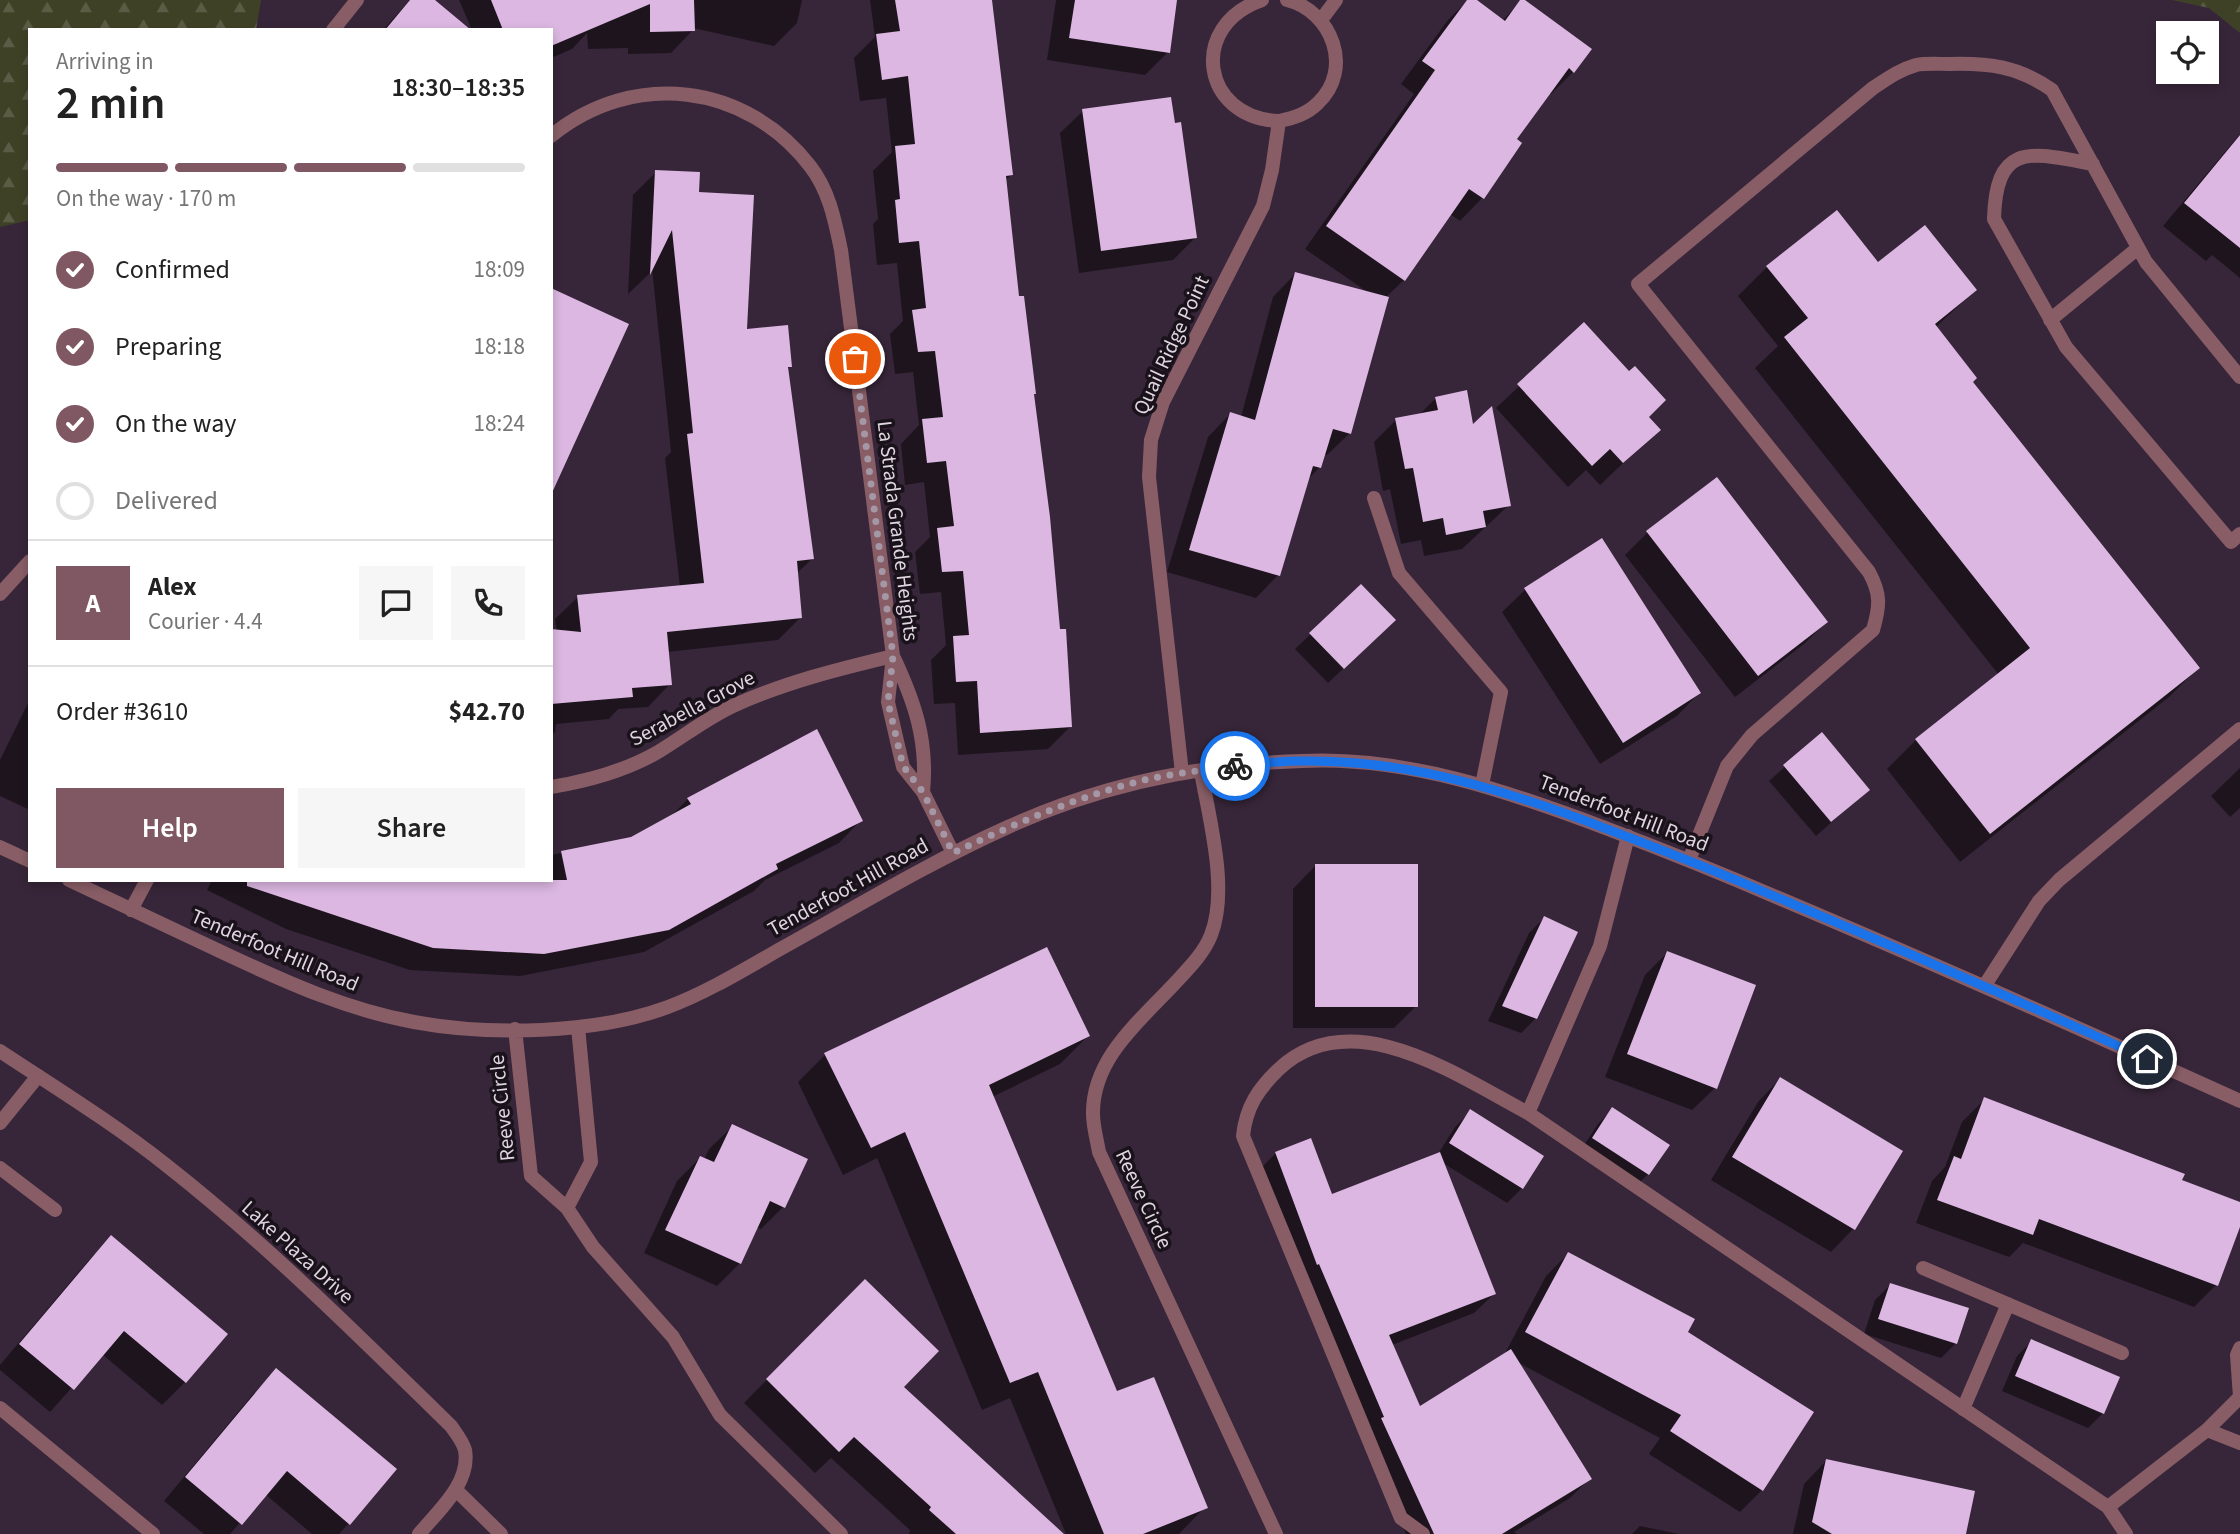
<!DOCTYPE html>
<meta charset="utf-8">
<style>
:root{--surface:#fff;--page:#f6f6f6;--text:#222;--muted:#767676;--line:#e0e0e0;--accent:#7f5863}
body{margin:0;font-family:"Source Sans 3",sans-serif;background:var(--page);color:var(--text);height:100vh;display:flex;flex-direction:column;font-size:26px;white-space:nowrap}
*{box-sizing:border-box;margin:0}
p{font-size:23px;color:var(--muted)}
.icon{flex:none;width:38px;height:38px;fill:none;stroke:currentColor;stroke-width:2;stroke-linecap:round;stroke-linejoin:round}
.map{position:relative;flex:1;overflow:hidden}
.sheet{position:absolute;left:28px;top:28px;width:525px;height:854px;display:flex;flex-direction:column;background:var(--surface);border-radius:0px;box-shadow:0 4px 10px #0003}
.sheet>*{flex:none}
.fabs{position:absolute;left:2156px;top:21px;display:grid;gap:14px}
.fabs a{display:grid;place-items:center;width:63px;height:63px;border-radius:0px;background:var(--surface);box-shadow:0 4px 10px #0003;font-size:35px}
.pin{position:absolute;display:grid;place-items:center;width:60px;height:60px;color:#fff;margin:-30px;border:4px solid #fff;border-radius:50%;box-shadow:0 2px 7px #0007}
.courier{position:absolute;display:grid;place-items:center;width:70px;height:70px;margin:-35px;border:5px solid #1a73e8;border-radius:50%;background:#fff;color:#222;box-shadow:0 2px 9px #0007}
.summary em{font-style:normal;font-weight:600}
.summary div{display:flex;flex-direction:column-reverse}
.summary{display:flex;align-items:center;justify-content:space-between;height:119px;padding:0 28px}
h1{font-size:46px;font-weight:600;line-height:52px}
.bar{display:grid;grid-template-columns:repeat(4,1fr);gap:10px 7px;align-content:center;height:84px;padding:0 28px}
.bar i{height:9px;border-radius:5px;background:var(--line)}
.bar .on{background:var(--accent)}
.bar p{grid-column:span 4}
.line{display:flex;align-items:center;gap:18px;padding:0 28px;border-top:2px solid var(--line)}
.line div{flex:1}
.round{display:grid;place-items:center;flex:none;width:74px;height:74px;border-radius:0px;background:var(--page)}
ol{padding:0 28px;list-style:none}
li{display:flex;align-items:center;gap:21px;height:77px}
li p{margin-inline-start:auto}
li .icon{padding:7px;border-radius:50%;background:var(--accent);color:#fff;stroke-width:4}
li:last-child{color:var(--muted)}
li i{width:38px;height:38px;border:4px solid var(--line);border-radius:50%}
.button{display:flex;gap:14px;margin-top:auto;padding:14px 28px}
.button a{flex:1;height:80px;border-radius:0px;background:var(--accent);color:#fff;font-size:28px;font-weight:600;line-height:80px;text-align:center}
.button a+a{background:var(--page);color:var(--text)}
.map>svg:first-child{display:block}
.forest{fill:url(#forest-firs)}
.shadow{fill:#0007}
.building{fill:#dbb7e1}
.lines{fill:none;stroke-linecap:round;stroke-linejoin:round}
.service{stroke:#885d66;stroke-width:14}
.minor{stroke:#885d66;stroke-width:14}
.done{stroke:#a498a6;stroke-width:7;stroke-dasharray:0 12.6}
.route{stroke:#1a73e8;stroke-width:9}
.labels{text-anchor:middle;stroke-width:7;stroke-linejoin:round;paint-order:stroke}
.street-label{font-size:21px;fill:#dfd5e1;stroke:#1a121b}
</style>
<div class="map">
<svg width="2240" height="1534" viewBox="0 0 2240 1534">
<defs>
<pattern id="forest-firs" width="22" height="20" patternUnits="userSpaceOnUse" patternTransform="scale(1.75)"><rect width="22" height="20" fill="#3f4126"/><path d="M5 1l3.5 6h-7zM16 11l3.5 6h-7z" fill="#5a5c45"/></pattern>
</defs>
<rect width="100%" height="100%" fill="#372639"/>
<path class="forest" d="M0 0H261L256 30H30V220L0 227Z
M2172 0H2240V33L2209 8Z"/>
<path class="shadow" d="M410 0H432L468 30H383Z
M459 0H802L797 23 774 46 693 28V30L671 53 628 54V48L588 49 587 33 572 49 551 58V30H472Z
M870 0H990L1011 175 1005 181 1017 298 1032 395 1070 727 1048 749 958 755 955 703 934 704 931 660 946 645 941 592 920 594 915 552 930 537 924 482 905 485 901 444 919 425 913 372 895 374 890 334 903 321 897 263 877 265 873 224 878 219 873 171 892 152 886 98 860 101 854 58 875 37Z
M1056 0H1176L1168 52 1145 75 1047 60Z
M1468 0H1474L1502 21 1522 0 1573 72 1551 94 1549 92 1514 139 1520 143 1482 198 1460 221 1450 214 1404 280 1385 298 1350 433 1327 455 1324 454 1320 467 1306 481 1278 575 1256 598 1167 572 1208 437 1230 414 1241 417 1273 297 1295 274 1369 293 1305 249 1414 94 1401 84 1448 20Z
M1083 111 1174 125 1195 238 1173 260 1079 273 1060 133Z
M2240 134V278L2212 255 2206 261 2163 226Z
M656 172 697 194 746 331 790 366 787 370 812 559 796 574 800 618 778 640 667 652 670 684 648 707 618 709 609 719 556 724 555 732 551 735V631H557L555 619 578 597 680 587 665 458 671 452 652 268 649 274 628 294 633 195Z
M1767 267 1975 290 1935 328 1971 382 2198 668 2169 697 1960 862 1887 769 1916 740 1999 675 1755 368 1778 346 1738 296Z
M1584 325 1647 417 1658 430 1600 485 1586 470 1568 487 1496 408Z
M1436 398 1472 427 1509 505 1462 549 1424 556 1421 540 1401 544 1390 489 1383 491 1374 442 1396 420 1419 415Z
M1648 532 1826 622 1804 644 1735 697 1625 555Z
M1601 541 1699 693 1677 716 1600 764 1502 612 1525 590Z
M1361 586 1379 635 1328 683 1295 649Z
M30 699V810L0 796V760Z
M1821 735 1868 790 1816 836 1769 781Z
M2240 768V808L2230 817 2211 796Z
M688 799 861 820 839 843 765 880 754 891 644 952 520 976 410 970 286 929 207 890 212 880H551V855L632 839 669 818Z
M1315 866 1416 1006 1394 1028H1293V889Z
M1544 918 1536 1018 1521 1033 1488 1021 1529 933Z
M1667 953 1715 1088 1692 1110 1605 1077 1645 975Z
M1088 1036 1060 1064 992 1097 1116 1394 1205 1507 1179 1534H1066L1010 1398 982 1410 877 1158 843 1175 798 1082 825 1055Z
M1780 1079 1901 1152 1853 1229 1831 1252 1711 1180 1758 1102Z
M1985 1099 2240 1204V1222L2216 1285 2194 1307 2023 1243 2009 1257 1916 1223 1932 1181 1945 1167 1962 1122Z
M1613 1109 1648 1174 1633 1189 1579 1153 1598 1124Z
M1470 1112 1542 1157 1522 1188 1507 1203 1443 1163 1494 1294 1474 1313 1392 1345 1419 1408 1503 1357 1546 1276 1568 1254 1686 1333 1762 1490 1740 1512 1649 1454 1660 1438 1517 1362 1590 1478 1570 1498 1514 1532 1517 1534H1406L1362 1439 1256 1173 1276 1153 1331 1196 1438 1154 1455 1127Z
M732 1127 783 1207 761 1229 756 1227 740 1263 717 1286 644 1253 677 1181 700 1158 704 1160 709 1149Z
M111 1238 226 1334 185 1382 162 1405 102 1354 50 1412 0 1370V1365L89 1260Z
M865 1281 901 1387 1061 1534H909L910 1530 831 1458 815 1473 744 1403Z
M1890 1285 1956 1343 1941 1358 1864 1334 1875 1300Z
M2032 1341 2103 1413 2088 1428 2002 1391 2017 1356Z
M276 1371 349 1523 339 1534H312L265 1494 230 1534H204L164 1501 254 1393Z
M1826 1461 1964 1534H1793L1804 1484Z
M1640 1526 1679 1534H1632Z"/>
<path class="building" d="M410 0H435L471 30H385Z
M491 0H694L695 31 650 32V4L551 46V30H503Z
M895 0H992L1013 175 1006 176 1019 296H1024L1036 394H1034L1050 517 1060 629H1066L1072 727 980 733 977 681 956 682 953 636 969 635 963 571 942 572 937 528 954 526 946 461 927 463 922 419 943 417 935 351 918 352 912 310 926 308 919 241 899 243 895 200 900 199 895 146 915 144 908 76 882 80 876 34 900 31Z
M1075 0H1177L1170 53 1069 38Z
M1467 0H1477L1505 21 1520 0H1525L1592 49 1574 73 1569 68 1517 139 1522 143 1484 199 1469 189 1405 281 1326 226 1435 70 1422 61Z
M1171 97 1175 123 1181 122 1197 238 1101 251 1082 109Z
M2240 135V248L2184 203Z
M655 170 700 172 699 192 754 195 747 329 788 325 792 367H788L814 559 797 561 802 618 667 632 672 685 632 688 633 697 551 704V629L581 632 577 595 704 583 687 434 693 433 672 230 650 275Z
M1837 210 1878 262 1925 225 1977 290 1935 324 1977 378 1973 382 2200 668 1990 834 1915 739 2030 648 1784 337 1808 318 1766 266Z
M1295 272 1389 297 1351 434 1333 429 1321 468 1313 466 1280 576 1189 550 1230 412 1255 420Z
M551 288 629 324 551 495Z
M1584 322 1629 371 1635 366 1666 400 1649 417 1661 430 1623 463 1610 449 1592 466 1517 384Z
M1467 390 1473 424 1492 406 1511 506 1483 511 1486 527 1446 535 1443 518 1423 522 1413 468 1405 469 1395 418 1438 410 1435 397Z
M1717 477 1828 622 1758 676 1646 531Z
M1602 538 1701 693 1623 743 1524 588Z
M1361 584 1396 620 1344 669 1309 633Z
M817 729 863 821 776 864 778 869 669 930 544 954 433 948 247 886V880H567L561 851 631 837 691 804 687 798Z
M1822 732 1870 790 1831 822 1783 765Z
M1315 864H1418V1007H1315Z
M1544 916 1578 932 1537 1019 1502 1006Z
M1047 947 1090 1036 989 1085 1117 1391 1154 1377 1208 1508 1143 1534H1104L1038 1372 1010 1383 905 1132 871 1148 824 1053Z
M1667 951 1756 985 1717 1089 1627 1054Z
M1780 1077 1903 1151 1855 1230 1732 1157Z
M1984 1097 2185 1174 2182 1180 2240 1202V1227L2218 1286 2039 1219 2033 1235 1937 1200 1954 1156 1961 1159Z
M1612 1107 1670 1145 1649 1175 1592 1138Z
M1470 1109 1544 1156 1523 1189 1449 1143Z
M732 1124 808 1159 785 1208 770 1201 741 1264 665 1230 700 1156 714 1162Z
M1311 1138 1332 1194 1440 1152 1496 1294 1389 1335 1420 1406 1511 1349 1592 1479 1502 1534H1434L1381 1418 1384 1417 1319 1264 1317 1265 1275 1152Z
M111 1235 228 1334 186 1383 124 1331 74 1390 19 1344Z
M1568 1252 1695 1319 1688 1332 1814 1412 1763 1491 1670 1431 1681 1415 1525 1332Z
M865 1279 939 1351 904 1387 1064 1534H956L929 1510 931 1507 854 1437 839 1452 766 1379Z
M1890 1283 1969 1308 1957 1344 1878 1319Z
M2031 1339 2120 1377 2104 1414 2015 1376Z
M276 1368 397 1469 350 1525 287 1471 242 1525 185 1477Z
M1826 1459 1975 1491 1966 1534H1832L1812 1522Z"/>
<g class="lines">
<path class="service" d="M1262 0C1188 25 1201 118 1279 121
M333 30 357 0
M2093 164C2032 153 1996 140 1994 219L2066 347 2231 542 2240 534
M2050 320 2138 248
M1374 498 1399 573 1501 692 1482 785
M0 594 30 561
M1628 836 1600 946 1528 1113 2108 1507 2207 1430 2240 1397
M1689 860 1727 766 1752 735 1873 630C1880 606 1881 594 1869 572L1638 284 1873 88C1887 79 1899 70 1916 65 1926 63 1938 64 1949 64 1989 63 2018 66 2052 90L2146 262 2240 377
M1985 985 2039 901 2059 880 2240 729
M0 1123 38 1076
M0 1168 55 1210
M1923 1268 2122 1353
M2240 1397 2237 1355 2240 1348
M0 1408 153 1534
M1963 1409 2008 1304
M2207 1430 2240 1443
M456 1490 501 1534
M2108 1507 2126 1534
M1423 1534 1401 1518 1243 1136C1246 1107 1258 1089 1279 1069 1352 1001 1458 1076 1528 1113"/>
<path class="minor" d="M1321 20 1336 0
M551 136C633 69 746 83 810 166 829 190 835 221 841 250L893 656 888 702 903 767 923 792 953 853
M894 658C915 703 928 741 923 792
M1201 771C1209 819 1229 889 1211 935 1204 953 1189 968 1176 982 1141 1020 1092 1058 1093 1114 1093 1126 1097 1140 1099 1152L1276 1534
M1182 773 1149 477 1151 440 1163 402 1263 206 1272 170 1279 121C1294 118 1307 114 1318 103 1354 69 1332 11 1287 0
M551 787C588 781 625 771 658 752 683 737 708 717 735 705 786 682 839 669 893 656
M0 847 30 861
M69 880C122 905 175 930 228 955 288 983 348 1010 414 1022 490 1036 595 1034 668 1007 708 992 745 969 782 948 856 907 930 862 1008 827 1100 785 1202 764 1302 761 1408 756 1510 792 1608 829 1666 851 1723 874 1781 899 1935 964 2088 1032 2240 1101
M131 910 147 880
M515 1029 531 1176 567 1208 593 1247 673 1337 720 1415 841 1534
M0 1051C56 1088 113 1123 166 1165 268 1245 359 1336 451 1426 456 1433 463 1442 465 1450 471 1483 438 1511 419 1534
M567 1208 591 1162 578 1027"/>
</g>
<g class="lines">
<path class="done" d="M855 359 893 656 888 702 903 766 923 792 953 853C1010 826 1067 801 1129 784 1163 774 1200 771 1235 766"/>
<path class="route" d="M1235 766C1369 748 1483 781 1607 829 1668 852 1728 876 1788 902 1909 953 2028 1005 2147 1059"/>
</g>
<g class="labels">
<g class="street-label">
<text transform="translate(1171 345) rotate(-65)" y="7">Quail Ridge Point</text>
<text transform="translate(898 531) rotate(83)" y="7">La Strada Grande Heights</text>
<text transform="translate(692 708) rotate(-28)" y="7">Serabella Grove</text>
<text transform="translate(1624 813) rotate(21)" y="7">Tenderfoot Hill Road</text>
<text transform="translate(848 887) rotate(-29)" y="7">Tenderfoot Hill Road</text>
<text transform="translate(275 950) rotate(23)" y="7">Tenderfoot Hill Road</text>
<text transform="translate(502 1108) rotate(-96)" y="7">Reeve Circle</text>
<text transform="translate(1144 1199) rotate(65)" y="7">Reeve Circle</text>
<text transform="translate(298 1252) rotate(42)" y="7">Lake Plaza Drive</text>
</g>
</g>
</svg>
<div class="fabs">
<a><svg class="icon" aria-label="locate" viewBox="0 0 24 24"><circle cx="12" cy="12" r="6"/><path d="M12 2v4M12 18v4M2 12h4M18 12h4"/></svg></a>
</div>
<div class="pin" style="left:855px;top:359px;background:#ea580c"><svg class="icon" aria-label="bag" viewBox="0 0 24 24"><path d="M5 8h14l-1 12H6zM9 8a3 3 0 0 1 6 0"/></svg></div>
<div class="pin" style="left:2147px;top:1059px;background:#1f2937"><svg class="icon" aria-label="home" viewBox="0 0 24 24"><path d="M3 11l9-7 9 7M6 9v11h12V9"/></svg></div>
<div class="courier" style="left:1235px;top:766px"><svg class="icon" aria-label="bike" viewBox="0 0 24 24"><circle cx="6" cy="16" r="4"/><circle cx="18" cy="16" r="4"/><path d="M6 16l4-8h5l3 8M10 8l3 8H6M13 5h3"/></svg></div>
<section class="sheet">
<div class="summary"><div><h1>2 min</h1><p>Arriving in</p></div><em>18:30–18:35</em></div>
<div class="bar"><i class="on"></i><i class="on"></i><i class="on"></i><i></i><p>On the way · 170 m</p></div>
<ol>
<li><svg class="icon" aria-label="check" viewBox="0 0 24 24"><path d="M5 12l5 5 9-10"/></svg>Confirmed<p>18:09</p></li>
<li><svg class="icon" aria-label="check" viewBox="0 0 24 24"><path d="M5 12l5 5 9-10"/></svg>Preparing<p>18:18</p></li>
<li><svg class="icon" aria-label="check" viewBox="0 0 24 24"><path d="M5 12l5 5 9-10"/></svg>On the way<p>18:24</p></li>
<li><i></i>Delivered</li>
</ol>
<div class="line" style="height:126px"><b class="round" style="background:var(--accent);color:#fff">A</b><div><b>Alex</b><p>Courier · 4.4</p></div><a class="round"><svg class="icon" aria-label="chat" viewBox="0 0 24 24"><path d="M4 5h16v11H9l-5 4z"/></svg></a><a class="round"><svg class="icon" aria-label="phone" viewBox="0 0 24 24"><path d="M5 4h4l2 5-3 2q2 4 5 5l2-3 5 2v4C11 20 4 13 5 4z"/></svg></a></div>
<div class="line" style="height:91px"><div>Order #3610</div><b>$42.70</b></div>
<div class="button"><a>Help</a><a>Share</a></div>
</section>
</div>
